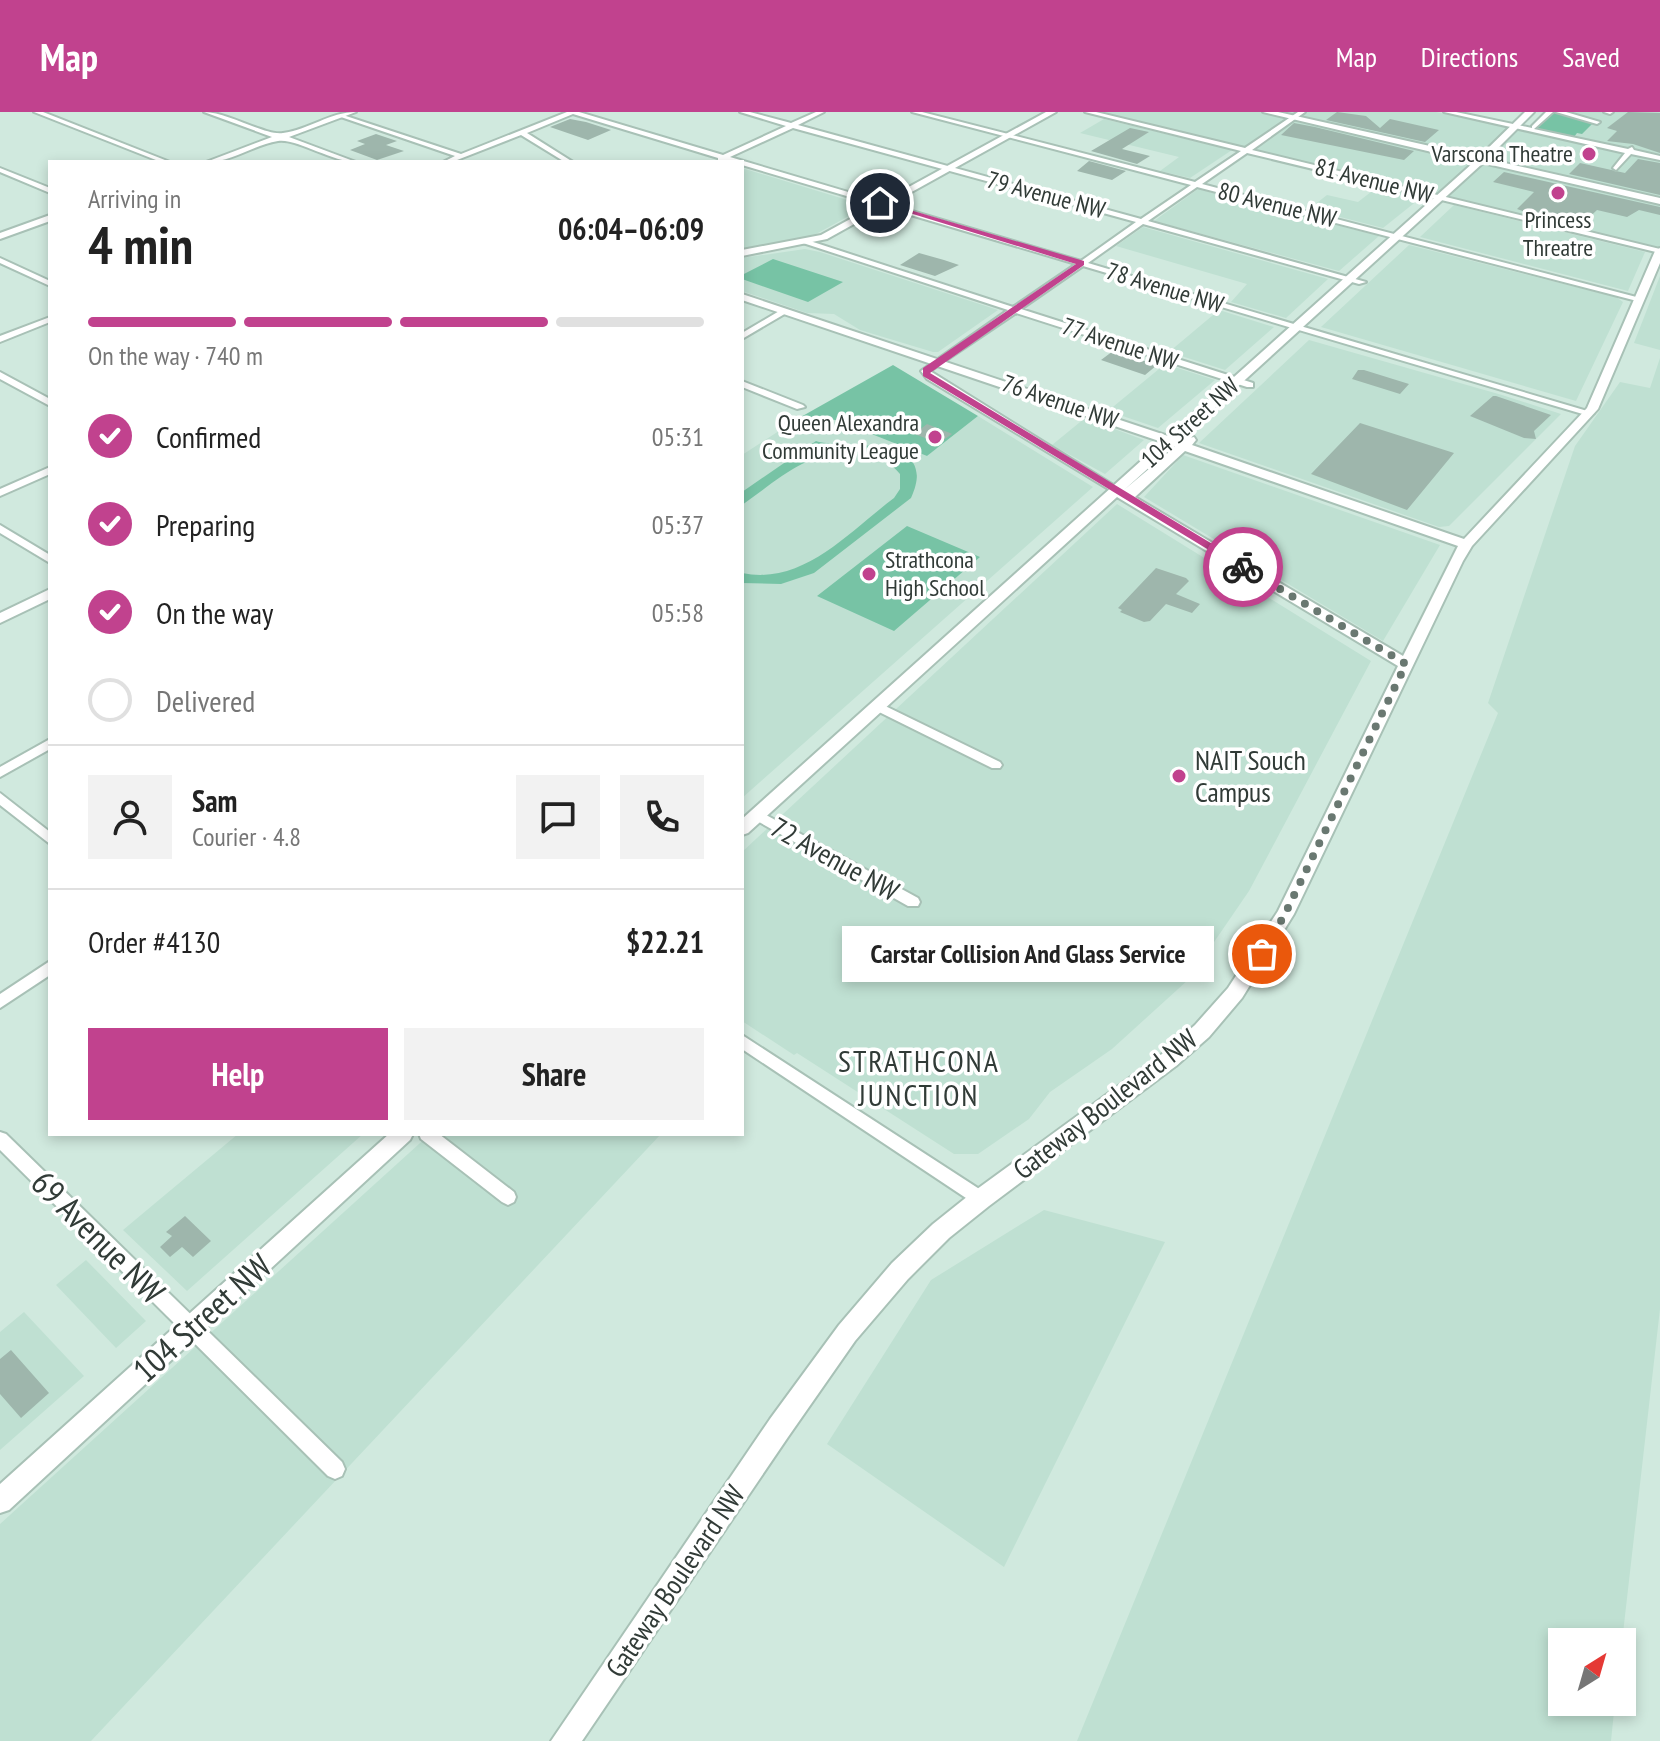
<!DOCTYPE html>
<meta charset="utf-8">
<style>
:root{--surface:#fff;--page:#f2f2f2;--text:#222;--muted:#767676;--line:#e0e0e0;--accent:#c1428e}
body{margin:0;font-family:"PT Sans Narrow",sans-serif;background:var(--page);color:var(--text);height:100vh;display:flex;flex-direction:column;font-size:30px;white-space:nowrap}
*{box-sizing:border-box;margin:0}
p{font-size:26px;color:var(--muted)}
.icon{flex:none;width:44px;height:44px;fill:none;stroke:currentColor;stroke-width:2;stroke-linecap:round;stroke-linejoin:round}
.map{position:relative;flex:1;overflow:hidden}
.sheet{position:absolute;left:48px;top:48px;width:696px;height:976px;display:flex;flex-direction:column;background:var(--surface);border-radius:0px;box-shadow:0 4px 12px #0003}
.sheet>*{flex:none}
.needle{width:52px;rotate:37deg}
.buttons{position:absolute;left:1548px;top:1516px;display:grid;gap:16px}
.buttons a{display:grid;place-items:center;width:88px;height:88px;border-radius:0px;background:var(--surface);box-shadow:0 4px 12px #0003;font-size:40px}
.pin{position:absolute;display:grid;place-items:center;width:68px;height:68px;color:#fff;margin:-34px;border:4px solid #fff;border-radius:50%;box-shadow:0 2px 8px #0007}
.courier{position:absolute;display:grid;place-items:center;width:80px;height:80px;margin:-40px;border:6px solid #c1428e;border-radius:50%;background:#fff;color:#222;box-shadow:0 2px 10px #0007}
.bubble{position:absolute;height:56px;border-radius:0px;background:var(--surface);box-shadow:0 4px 12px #0003;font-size:26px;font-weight:700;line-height:56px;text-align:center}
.overview em{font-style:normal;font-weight:700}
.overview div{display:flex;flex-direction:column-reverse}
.overview{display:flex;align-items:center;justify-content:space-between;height:136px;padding:0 40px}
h1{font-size:52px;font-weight:700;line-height:60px}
.bar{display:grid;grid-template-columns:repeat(4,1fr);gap:12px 8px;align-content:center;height:96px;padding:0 40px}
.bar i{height:10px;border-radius:6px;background:var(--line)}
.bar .selected{background:var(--accent)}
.bar p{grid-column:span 4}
.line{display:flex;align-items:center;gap:20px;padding:0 40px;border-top:2px solid var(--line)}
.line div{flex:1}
.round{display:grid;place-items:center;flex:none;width:84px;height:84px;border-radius:0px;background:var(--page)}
ol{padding:0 40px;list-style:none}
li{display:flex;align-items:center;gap:24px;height:88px}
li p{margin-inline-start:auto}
li .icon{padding:8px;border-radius:50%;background:var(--accent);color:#fff;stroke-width:4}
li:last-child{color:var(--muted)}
li i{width:44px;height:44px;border:4px solid var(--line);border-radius:50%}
.cta{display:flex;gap:16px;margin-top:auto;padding:16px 40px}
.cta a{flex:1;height:92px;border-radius:0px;background:var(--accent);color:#fff;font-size:32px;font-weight:700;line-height:92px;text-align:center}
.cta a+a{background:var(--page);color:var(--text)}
header{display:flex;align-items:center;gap:48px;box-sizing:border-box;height:112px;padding:0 40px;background:var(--accent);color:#fff}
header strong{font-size:38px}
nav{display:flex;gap:44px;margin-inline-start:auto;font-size:28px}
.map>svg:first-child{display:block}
.built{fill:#bfe0d2}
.green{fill:#77c3a5}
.building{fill:#9eb6ac}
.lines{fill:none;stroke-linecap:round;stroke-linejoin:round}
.street-casing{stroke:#a8c1b6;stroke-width:4}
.secondary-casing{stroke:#a8c1b6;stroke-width:4}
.street{fill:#fff;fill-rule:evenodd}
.secondary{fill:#fff;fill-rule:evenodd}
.route{fill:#c1428e}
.done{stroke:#697871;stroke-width:8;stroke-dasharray:0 14.4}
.poi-dot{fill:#c1428e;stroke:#fff;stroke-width:3}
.labels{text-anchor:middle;stroke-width:7;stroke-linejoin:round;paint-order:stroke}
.far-poi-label{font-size:24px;fill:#313b37;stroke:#fff;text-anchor:end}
.far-street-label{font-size:24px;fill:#313b37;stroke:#fff}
.poi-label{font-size:28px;fill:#313b37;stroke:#fff;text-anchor:start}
.street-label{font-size:28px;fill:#313b37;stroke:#fff}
.neighbourhood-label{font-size:30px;letter-spacing:2px;fill:#313b37;stroke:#fff}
.near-street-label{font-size:34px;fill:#313b37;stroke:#fff}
</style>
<header>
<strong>Map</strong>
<nav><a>Map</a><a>Directions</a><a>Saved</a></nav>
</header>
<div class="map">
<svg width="1660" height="1629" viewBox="0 0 1660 1629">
<rect width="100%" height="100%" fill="#d0e9de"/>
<path class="built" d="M1099 0H1436L1530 20 1552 0H1660V136Z
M1104 7 1232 38 1190 66 1160 59 1179 45 1080 21Z
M742 56 867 94 807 127 742 137Z
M1380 73 1423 84 1383 116 1309 97 1327 83 1358 90Z
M1198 77 1379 124 1339 159 1154 109Z
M1454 93 1645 140 1628 179 1420 125Z
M1143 115 1328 167 1286 206 1231 190 1247 172 1116 134Z
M1409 133 1616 185 1623 190 1576 289 1321 215Z
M805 137 820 140 998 198 938 240H933L860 218 834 202 807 201 742 179V146Z
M1660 164V238L1634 231Z
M1219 198 1274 215 1225 258 1169 240Z
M1309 228 1502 283 1561 302 1449 414 1439 415 1199 331Z
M1660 246V1197L1622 1530H1562V1590H1615L1611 1629H1077L1498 601 1488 591 1575 334 1620 270 1650 276Z
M1165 252 1215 268 1158 316 1108 299Z
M978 304 1093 375 742 686V343L799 306 836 308 927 344Z
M1085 306 1144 328 1105 362 1052 333Z
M1183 343 1440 433 1383 529 1144 385Z
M1117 392 1371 549 1249 779 1188 868 1112 937 1050 980 1029 1007 978 1042H954L797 941 794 943 742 909V740Z
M238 1022H363L187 1179 123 1118Z
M430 1022H661L91 1629H0V1412Z
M1044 1098 1165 1130 1004 1455 827 1332 931 1168Z
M86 1148 146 1209 116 1236 56 1173Z
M24 1200 84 1264 0 1338V1220Z"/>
<path class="green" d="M1553 0 1593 11 1582 22 1577 21 1574 25 1536 16Z
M773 147 843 170 808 190 742 167V163Z
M893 253 978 304 927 344 836 308 799 306Z
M816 329C841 338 942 319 911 386L814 461 781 472 742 471V461C803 474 850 419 894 386L900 377V362C890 350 877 344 861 341 813 334 779 367 742 393V380Z
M907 414 980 445 894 519 817 484Z"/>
<path class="building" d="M1337 0 1366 4 1380 16 1390 7 1439 18 1425 30 1326 8Z
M1628 0 1660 1V41L1633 32 1607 29 1617 19 1607 16Z
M570 7 586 10 611 18 588 28 550 15Z
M1294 11 1315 15 1414 39 1404 48 1281 23Z
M1130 16 1149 20 1122 37 1150 44 1137 52 1091 39Z
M376 22 397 29 386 33 404 39 377 48 350 38 365 32 357 29Z
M1638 47 1660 51V83L1569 62 1580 51 1625 61Z
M1089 49 1126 59 1112 68 1077 59Z
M1504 60 1660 95V103L1639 98 1627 105 1597 98 1580 114 1534 103 1517 97 1534 80 1493 70Z
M919 141 944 148 959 153 935 164 900 153Z
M1113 239 1157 253 1145 263 1101 248Z
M1358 258H1364L1409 272 1400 282 1352 267Z
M1493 284H1496L1551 303 1534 319 1536 327 1524 326 1470 304Z
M1360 311 1454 341 1407 398 1311 362Z
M927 312 950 321 952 322 939 331 914 322Z
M1156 456 1186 466 1189 469 1176 482 1200 492 1192 501 1166 492 1150 509 1144 510 1120 500 1122 498 1118 496Z
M185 1104 211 1129 193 1145 182 1135 170 1145 160 1135 172 1124 166 1120Z
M11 1238 49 1281 21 1306 0 1282V1247Z"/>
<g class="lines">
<g class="street-casing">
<path id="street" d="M34 0H43L170 50H161Z
M567 0H579L723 43 786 14 740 0H750L791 11 816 0H824L798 13 1141 107 1191 73 912 0H922L1195 70 1241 39 1085 0H1096L1245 36 1298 0H1305L1252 38 1660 137V141L1247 41 1202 72 1644 187 1637 189 1197 75 1148 109 1366 170 1359 172 1143 112 1088 151 1594 301 1586 303 1083 154 1021 197 1253 271V275H1247L1016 201 930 259 1118 376V380L1115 381 927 267 921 259 1008 198 803 131 810 129 1013 195 1076 152 742 53V50L718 48V46L573 2 527 21 573 50H565L521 23 452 50H443L455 44 338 4 343 3 461 42ZM793 16 1136 110 1081 149 730 45Z
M1444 0H1456L1532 16V14L1546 0H1553L1534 17 1628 37 1632 35 1634 38 1660 44V48L1631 42 1616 58 1613 56 1625 41Z
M1556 0H1566L1600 10 1597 12Z
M1604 0H1613L1610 2Z
M0 56 50 76V81L0 60Z
M0 146 50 169V174L0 151Z
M781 198 788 200 742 227V221Z
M50 205V210L0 230V224Z
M0 260 50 287V294L0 267Z
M742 269 803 293 805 295 797 297 742 275Z
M50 355V362L0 384V377Z
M0 413 50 443V451L0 421Z
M877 590 1000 650 1002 653 1000 656H992L873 597 871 594Z
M50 627V637L0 665V655Z
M0 681 50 720V732L0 693Z
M757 698 918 786 920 790 918 794H908L752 706 751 703 752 700Z
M50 849V863L0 896V882Z
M742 923 987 1082 989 1087 987 1092 981 1095 975 1092 742 937Z
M0 1020 6 1022 342 1350 345 1357 342 1364 335 1367 328 1364 0 1038Z
M419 1022H439L514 1080 516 1085 514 1090 508 1093 502 1090 421 1027Z"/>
</g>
<g class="secondary-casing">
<path id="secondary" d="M204 0C228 0 265 24 283 21 308 18 330 0 356 0L289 25 356 50C332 50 296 26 278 29 253 33 232 50 206 50L272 25Z
M1046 0H1056L827 127 742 144V138L821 123Z
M1263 0H1278L1479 45 1525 0H1534L1487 47 1660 86V92L1483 51 1179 328 1194 325 1196 328 1192 333 1464 427 1587 296 1655 139 1660 136V151L1598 297 1472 434 1463 449 1294 802 1242 886 1209 925 1176 954 989 1094 949 1126 908 1167 855 1229 788 1325 582 1629H551L770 1307 839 1213 892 1151 933 1112 973 1080 1162 942 1195 913 1228 876 1278 799 1398 554 1117 385 748 721 742 723V707L1162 330 742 188V182L1168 324 1474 50ZM1173 334 1175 335 1124 378ZM1185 339 1458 434 1403 544 1135 385Z
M50 103V109L0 127V121Z
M50 477V487L0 511V501Z
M389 1022H413L410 1028 9 1398 0 1401V1372Z"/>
</g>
<use href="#street" class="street"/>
<use href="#secondary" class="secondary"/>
</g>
<path class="route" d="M883 90 1084 149V153L930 261 1247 453V457H1240L923 264V256L1076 152 877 91Z"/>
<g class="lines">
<path class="done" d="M1243 455 1406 552 1285 802 1262 842"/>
</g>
<g class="poi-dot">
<circle cx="1589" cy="42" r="8"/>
<circle cx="1558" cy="81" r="8"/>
<circle cx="935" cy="325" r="8"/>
<circle cx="869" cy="462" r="8"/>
<circle cx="1179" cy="664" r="8"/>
</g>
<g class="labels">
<g class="far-poi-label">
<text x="1573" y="50">Varscona Theatre</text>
<text x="1558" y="116" text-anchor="middle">Princess<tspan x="1558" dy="28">Threatre</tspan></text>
<text x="919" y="319">Queen Alexandra<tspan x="919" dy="28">Community League</tspan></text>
<text x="885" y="456" text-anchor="start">Strathcona<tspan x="885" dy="28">High School</tspan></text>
</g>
<g class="far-street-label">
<text transform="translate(1374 69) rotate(14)" y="8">81 Avenue NW</text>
<text transform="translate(1046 83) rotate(15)" y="8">79 Avenue NW</text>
<text transform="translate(1277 93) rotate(14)" y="8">80 Avenue NW</text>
<text transform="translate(1165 176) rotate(17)" y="8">78 Avenue NW</text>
<text transform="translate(1120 232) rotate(18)" y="8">77 Avenue NW</text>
<text transform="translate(1060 290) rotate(19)" y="8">76 Avenue NW</text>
<text transform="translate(1190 311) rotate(-42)" y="8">104 Street NW</text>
</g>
<g class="poi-label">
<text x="1195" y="658">NAIT Souch<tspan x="1195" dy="32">Campus</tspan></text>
</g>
<g class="street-label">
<text transform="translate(835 747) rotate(29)" y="10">72 Avenue NW</text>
<text transform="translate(1105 992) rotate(-38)" y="10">Gateway Boulevard NW</text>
<text transform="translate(675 1469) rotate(-56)" y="10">Gateway Boulevard NW</text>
</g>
<g class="neighbourhood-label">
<text x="919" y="960">STRATHCONA<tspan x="919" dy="34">JUNCTION</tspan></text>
</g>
<g class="near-street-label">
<text transform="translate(98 1125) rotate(45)" y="12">69 Avenue NW</text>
<text transform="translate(202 1206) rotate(-42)" y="12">104 Street NW</text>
</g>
</g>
</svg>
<div class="buttons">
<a><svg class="needle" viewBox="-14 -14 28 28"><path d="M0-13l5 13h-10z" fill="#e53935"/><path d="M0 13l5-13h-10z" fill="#767676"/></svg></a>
</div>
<div class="pin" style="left:1262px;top:842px;background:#ea580c"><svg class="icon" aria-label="bag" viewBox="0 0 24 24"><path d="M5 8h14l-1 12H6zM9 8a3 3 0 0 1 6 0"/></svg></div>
<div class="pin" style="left:880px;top:91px;background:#1f2937"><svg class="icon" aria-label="home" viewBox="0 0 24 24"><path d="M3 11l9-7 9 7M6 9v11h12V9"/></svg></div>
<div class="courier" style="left:1243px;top:455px"><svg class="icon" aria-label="bike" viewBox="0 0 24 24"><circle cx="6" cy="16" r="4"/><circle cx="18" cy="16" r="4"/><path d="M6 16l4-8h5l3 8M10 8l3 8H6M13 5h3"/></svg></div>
<div class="bubble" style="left:842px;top:814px;width:372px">Carstar Collision And Glass Service</div>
<section class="sheet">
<div class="overview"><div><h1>4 min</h1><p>Arriving in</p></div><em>06:04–06:09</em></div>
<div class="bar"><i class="selected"></i><i class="selected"></i><i class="selected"></i><i></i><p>On the way · 740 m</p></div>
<ol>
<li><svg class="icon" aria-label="check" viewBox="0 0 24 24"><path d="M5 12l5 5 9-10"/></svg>Confirmed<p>05:31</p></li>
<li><svg class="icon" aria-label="check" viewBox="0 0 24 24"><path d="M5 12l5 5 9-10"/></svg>Preparing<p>05:37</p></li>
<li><svg class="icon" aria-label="check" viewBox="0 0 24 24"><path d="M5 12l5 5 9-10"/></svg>On the way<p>05:58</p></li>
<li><i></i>Delivered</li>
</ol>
<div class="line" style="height:144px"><a class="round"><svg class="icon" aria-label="person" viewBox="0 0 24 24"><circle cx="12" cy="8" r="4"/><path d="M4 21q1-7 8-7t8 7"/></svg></a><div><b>Sam</b><p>Courier · 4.8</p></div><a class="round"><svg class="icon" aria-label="chat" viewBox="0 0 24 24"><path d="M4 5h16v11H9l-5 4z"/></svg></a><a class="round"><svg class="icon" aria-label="phone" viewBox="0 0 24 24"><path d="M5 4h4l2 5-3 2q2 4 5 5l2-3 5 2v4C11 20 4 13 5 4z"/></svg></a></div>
<div class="line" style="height:104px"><div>Order #4130</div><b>$22.21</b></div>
<div class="cta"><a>Help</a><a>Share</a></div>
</section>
</div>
